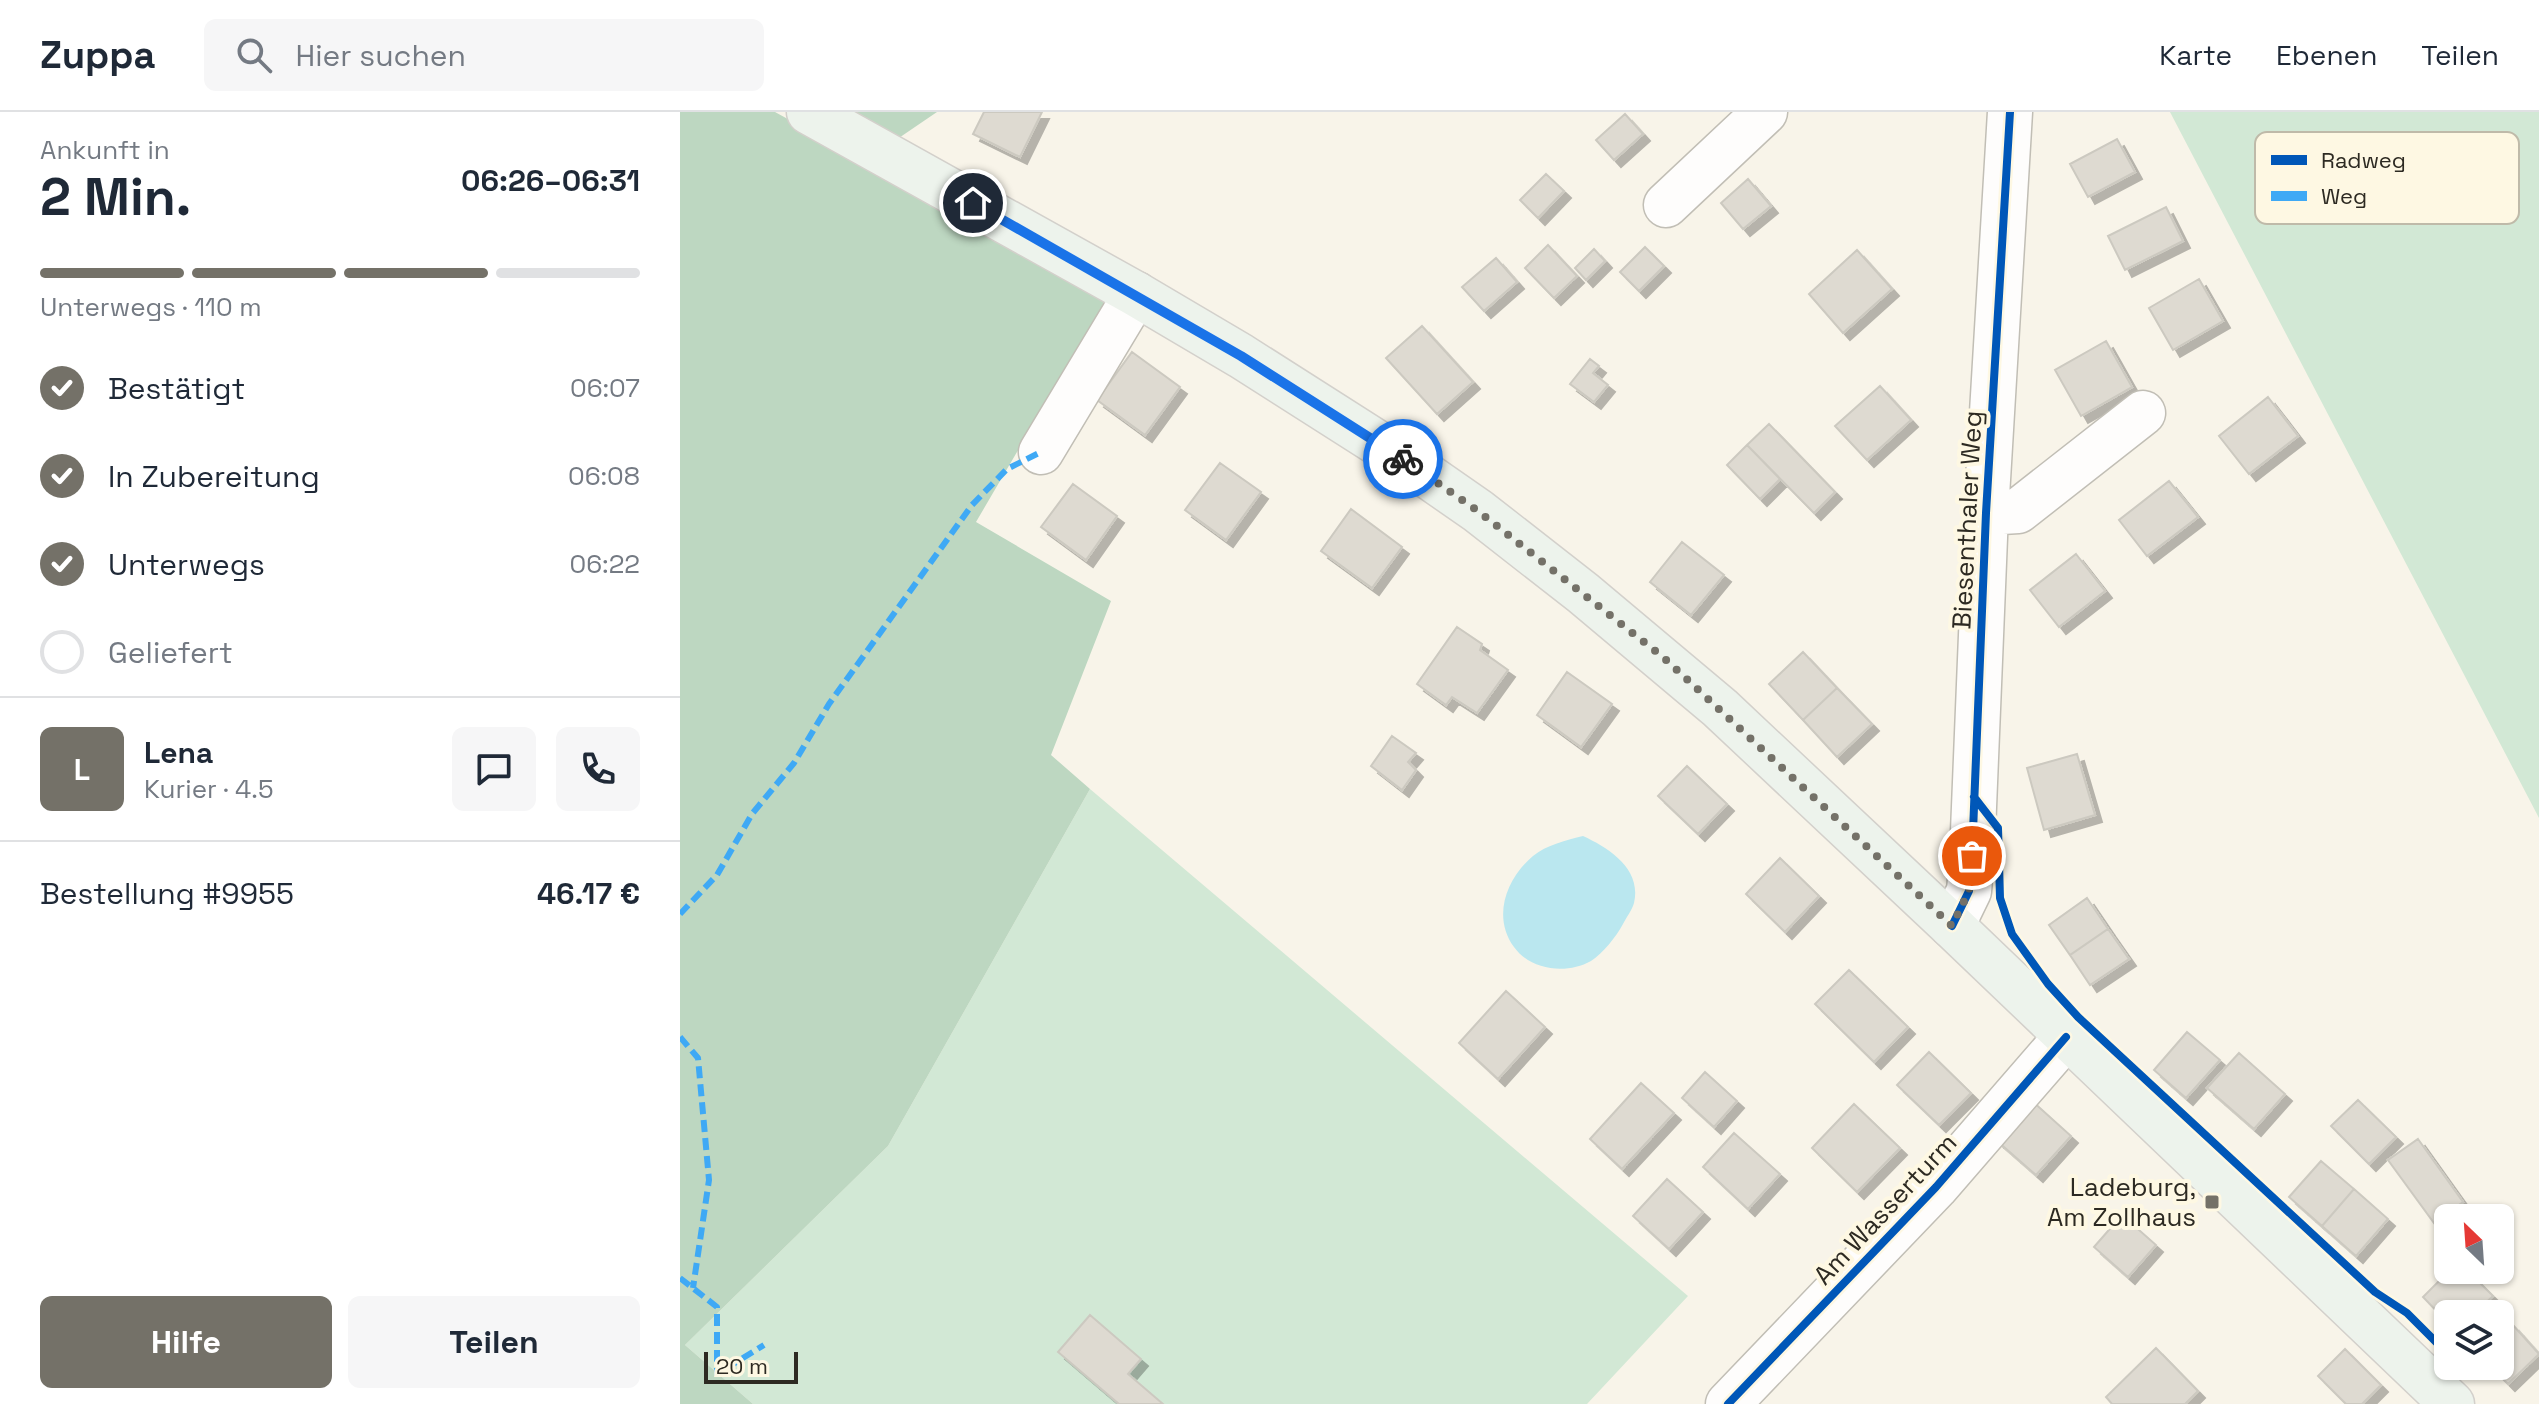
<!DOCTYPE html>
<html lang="de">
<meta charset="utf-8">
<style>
:root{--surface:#fff;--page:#f6f6f7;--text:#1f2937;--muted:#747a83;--line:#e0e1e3;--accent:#747168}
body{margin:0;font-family:"Space Grotesk",sans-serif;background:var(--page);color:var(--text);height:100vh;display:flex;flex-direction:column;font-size:30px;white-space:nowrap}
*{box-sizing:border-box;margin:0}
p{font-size:26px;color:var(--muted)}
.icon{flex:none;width:44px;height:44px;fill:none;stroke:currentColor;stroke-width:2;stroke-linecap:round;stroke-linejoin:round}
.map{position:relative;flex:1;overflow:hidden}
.drawer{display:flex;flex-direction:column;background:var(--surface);width:680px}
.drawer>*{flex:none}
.needle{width:52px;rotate:335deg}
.controls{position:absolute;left:1754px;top:1092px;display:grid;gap:16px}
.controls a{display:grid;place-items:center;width:80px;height:80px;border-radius:12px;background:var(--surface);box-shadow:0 2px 6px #0004;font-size:40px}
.scale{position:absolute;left:24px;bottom:20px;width:94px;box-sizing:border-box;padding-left:8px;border:4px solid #2d2a22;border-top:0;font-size:22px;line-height:28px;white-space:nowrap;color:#2d2a22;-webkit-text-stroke:6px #fef8e3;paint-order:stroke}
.pin{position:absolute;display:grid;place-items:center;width:68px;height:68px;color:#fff;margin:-34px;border:4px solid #fff;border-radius:50%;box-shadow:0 2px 8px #0007}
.courier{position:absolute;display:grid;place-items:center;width:80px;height:80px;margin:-40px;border:6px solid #1a73e8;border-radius:50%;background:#fff;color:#222;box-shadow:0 2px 10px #0007}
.summary em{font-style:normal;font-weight:700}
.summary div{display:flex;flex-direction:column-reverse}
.summary{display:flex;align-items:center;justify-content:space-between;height:136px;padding:0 40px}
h1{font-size:52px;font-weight:700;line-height:60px}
.bar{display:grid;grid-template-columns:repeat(4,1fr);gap:12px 8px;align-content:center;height:96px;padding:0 40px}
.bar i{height:10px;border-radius:6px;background:var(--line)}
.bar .active{background:var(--accent)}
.bar p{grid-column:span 4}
.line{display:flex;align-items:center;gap:20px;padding:0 40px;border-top:2px solid var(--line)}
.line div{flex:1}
.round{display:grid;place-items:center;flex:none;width:84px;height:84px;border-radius:12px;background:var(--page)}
ol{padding:0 40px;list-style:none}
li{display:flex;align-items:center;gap:24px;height:88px}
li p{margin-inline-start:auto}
li .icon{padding:8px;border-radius:50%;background:var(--accent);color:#fff;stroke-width:4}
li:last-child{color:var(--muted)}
li i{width:44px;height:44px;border:4px solid var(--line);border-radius:50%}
.cta{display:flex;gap:16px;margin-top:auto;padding:16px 40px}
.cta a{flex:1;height:92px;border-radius:12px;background:var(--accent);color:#fff;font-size:32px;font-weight:700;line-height:92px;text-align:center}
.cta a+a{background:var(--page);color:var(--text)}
header{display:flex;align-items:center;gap:48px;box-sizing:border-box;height:112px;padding:0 40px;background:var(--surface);border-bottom:2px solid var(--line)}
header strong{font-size:38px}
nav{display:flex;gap:44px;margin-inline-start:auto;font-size:28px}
.search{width:560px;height:72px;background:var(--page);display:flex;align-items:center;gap:20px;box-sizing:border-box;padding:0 28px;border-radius:12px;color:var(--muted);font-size:30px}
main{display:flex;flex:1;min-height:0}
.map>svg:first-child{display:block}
.green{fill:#d2e8d5}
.forest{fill:#bdd7c1}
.water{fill:#bae7ef}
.building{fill:#dedad1;stroke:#ccc9c0;stroke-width:2;filter:url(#shadow)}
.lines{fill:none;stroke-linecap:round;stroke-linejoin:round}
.minor-casing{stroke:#c1beb5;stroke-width:47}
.major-casing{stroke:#d3d0cb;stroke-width:47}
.minor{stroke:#fefdfc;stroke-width:44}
.major{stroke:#edf3ec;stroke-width:44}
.quiet{stroke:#3fa9f5;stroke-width:6;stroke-dasharray:12 6;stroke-linecap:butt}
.cycleway-casing{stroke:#fef8e3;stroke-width:13}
.cycleway{stroke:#0057b8;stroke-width:8}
.done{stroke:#747168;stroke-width:8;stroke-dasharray:0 14.4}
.route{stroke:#1a73e8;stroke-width:10}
.poi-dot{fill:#747168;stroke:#fef8e3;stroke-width:3}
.labels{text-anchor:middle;stroke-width:8;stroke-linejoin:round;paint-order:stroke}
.street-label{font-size:26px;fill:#2d2a22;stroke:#fef8e3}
.poi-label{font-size:26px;fill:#2d2a22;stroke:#fef8e3;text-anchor:end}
.key{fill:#fef8e3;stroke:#bfbaa9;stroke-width:2}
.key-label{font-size:22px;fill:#2d2a22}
</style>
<header>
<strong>Zuppa</strong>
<div class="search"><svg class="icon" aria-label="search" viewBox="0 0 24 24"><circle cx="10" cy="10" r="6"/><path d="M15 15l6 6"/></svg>Hier suchen</div>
<nav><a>Karte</a><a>Ebenen</a><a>Teilen</a></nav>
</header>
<main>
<section class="drawer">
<div class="summary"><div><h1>2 Min.</h1><p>Ankunft in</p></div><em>06:26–06:31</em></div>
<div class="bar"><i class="active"></i><i class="active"></i><i class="active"></i><i></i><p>Unterwegs · 110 m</p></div>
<ol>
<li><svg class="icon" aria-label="check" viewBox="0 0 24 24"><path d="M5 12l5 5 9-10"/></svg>Bestätigt<p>06:07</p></li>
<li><svg class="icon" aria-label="check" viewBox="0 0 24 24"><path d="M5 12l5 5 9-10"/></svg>In Zubereitung<p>06:08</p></li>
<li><svg class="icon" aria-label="check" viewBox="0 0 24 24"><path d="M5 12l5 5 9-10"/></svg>Unterwegs<p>06:22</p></li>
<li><i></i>Geliefert</li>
</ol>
<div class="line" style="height:144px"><b class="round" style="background:var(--accent);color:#fff">L</b><div><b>Lena</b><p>Kurier · 4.5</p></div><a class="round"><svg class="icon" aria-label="chat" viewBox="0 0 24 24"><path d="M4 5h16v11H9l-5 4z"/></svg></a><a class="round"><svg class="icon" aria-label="phone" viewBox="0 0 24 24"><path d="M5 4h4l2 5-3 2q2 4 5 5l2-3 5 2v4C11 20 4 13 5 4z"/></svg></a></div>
<div class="line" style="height:104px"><div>Bestellung #9955</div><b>46.17 €</b></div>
<div class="cta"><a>Hilfe</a><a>Teilen</a></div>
</section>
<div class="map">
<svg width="1859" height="1292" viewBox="0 0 1859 1292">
<defs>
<filter id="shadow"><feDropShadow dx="7" dy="7" stdDeviation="0" flood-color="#0004"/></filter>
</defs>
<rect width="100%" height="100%" fill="#f8f4e9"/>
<path class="green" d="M1490 0H1859V706Z
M410 677 1008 1184 907 1292H73L5 1233 208 1034Z"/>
<path class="forest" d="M0 0H95L429 183 296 410 431 489 371 643 410 677 208 1034 5 1233 73 1292H0Z
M153 0H257L210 32Z"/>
<path class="water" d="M903 724C929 736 962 757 954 791 952 798 946 806 943 812 936 825 923 841 911 849 886 863 850 858 834 835 812 805 826 767 853 744 866 733 887 728 903 724Z"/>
<path class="building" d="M304 0H362L340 45 293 22Z
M945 2 963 22 934 48 916 28Z
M1437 27 1455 60 1408 85 1390 52Z
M866 62 884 79 858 106 840 88Z
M1068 67 1091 94 1063 117 1041 91Z
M1486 95 1503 129 1445 158 1428 124Z
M868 133 897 164 874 186 845 156Z
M965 135 984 154 959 179 940 160Z
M914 137 925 149 906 168 895 156Z
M1177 138 1212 177 1163 221 1129 182Z
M816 146 837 170 804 199 782 175Z
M1519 167 1543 209 1493 238 1469 196Z
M742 214 793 270 757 302 706 246Z
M1426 229 1452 275 1401 304 1375 258Z
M452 240 500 275 465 323 417 288Z
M910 247 919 254 913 261 928 273 914 290 890 272Z
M1200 274 1231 308 1187 348 1155 314Z
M1588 285 1618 324 1569 362 1539 324Z
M1089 312 1155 380 1134 401 1067 333Z
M1067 333 1100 367 1080 387 1047 353Z
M540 351 581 380 546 428 505 398Z
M1489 369 1518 405 1467 444 1439 408Z
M393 372 437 404 406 448 361 415Z
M671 397 722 435 692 476 641 439Z
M1002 430 1044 463 1011 503 970 470Z
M1396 442 1425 479 1379 515 1350 478Z
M777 515 802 532 800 538 828 558 797 601 772 585 766 593 737 572Z
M1123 540 1157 576 1123 608 1089 572Z
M887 560 932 592 901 635 857 603Z
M1157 576 1192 612 1157 645 1123 608Z
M712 624 736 641 728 650 736 658 722 678 691 654Z
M1397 642 1415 703 1364 718 1347 656Z
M1007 654 1047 692 1018 722 978 684Z
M1100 746 1139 784 1105 820 1066 782Z
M1407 786 1428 817 1390 843 1369 813Z
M1428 817 1449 847 1410 873 1390 843Z
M1169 858 1228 915 1194 950 1135 892Z
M826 879 865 915 818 967 779 931Z
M1507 920 1540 948 1506 986 1474 958Z
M1249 940 1291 981 1259 1013 1217 973Z
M1559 941 1605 982 1574 1017 1527 976Z
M1025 960 1057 989 1034 1015 1002 986Z
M961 971 994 1001 942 1057 910 1027Z
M1351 988 1391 1024 1356 1063 1316 1028Z
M1678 988 1716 1025 1689 1052 1651 1014Z
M1174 992 1220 1036 1177 1080 1132 1036Z
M1054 1021 1100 1062 1068 1097 1023 1055Z
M1738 1027 1783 1090 1754 1111 1708 1048Z
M1641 1049 1674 1077 1642 1114 1609 1085Z
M987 1067 1023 1100 989 1137 953 1104Z
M1674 1077 1708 1107 1676 1144 1642 1114Z
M1442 1103 1476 1133 1448 1165 1414 1135Z
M1770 1158H1787L1813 1184 1794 1202H1768V1211L1743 1185Z
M410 1203 461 1247 448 1262 483 1292H439L378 1240Z
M1832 1212 1859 1242 1828 1272 1810 1254H1820V1223Z
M1476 1236 1518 1279 1505 1292H1432L1426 1285Z
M1665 1237 1701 1273 1682 1292H1666L1638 1264Z"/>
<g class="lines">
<g class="minor-casing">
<path id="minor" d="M986 93 1085 0
M361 340 456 182
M1306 401 1338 399 1463 301
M1272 814 1289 779 1292 744 1306 401 1330 0
M1048 1292 1256 1075 1386 925"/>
</g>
<g class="major-casing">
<path id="major" d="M129 0 456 182 561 244 729 351 798 399 903 481 1040 596 1272 814 1772 1292"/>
</g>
<use href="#minor" class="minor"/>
<use href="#major" class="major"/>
<path class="quiet" d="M0 802 37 763 72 702 114 651 149 592 292 393 327 357 361 340
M0 925 18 946 29 1068 13 1176
M0 1166 37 1195V1262L84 1233"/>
<g class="cycleway-casing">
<path id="cycleway" d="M1294 685 1318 716 1320 786 1332 822 1368 872 1398 905 1695 1180 1727 1201 1768 1242
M1272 814 1289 779 1292 744 1306 401 1330 0
M1048 1292 1256 1075 1386 925"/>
</g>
<use href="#cycleway" class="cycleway"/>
</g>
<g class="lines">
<path class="done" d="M723 347 798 399 983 545 1272 814 1289 779 1292 744"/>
<path class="route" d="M293 91 561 244 723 347"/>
</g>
<rect class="poi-dot" x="1524" y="1082" width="16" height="16" rx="4"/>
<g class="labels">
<g class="street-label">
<text transform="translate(1287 408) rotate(-87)" y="9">Biesenthaler Weg</text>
<text transform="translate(1205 1097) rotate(-47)" y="9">Am Wasserturm</text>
</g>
<g class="poi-label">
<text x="1516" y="1084">Ladeburg,<tspan x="1516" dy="30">Am Zollhaus</tspan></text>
</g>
</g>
<rect x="1575" y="20" width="264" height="92" rx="12" class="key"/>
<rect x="1591" y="43" width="36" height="10" fill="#0057b8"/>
<rect x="1591" y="79" width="36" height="10" fill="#3fa9f5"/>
<g class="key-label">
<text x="1641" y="56">Radweg</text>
<text x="1641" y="92">Weg</text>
</g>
</svg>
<div class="controls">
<a><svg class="needle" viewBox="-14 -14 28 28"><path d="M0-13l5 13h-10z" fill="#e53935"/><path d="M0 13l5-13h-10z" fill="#747a83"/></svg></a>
<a><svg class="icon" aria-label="layers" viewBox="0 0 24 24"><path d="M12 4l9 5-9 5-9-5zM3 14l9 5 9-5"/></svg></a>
</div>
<div class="scale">20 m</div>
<div class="pin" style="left:1292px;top:744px;background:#ea580c"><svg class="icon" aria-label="bag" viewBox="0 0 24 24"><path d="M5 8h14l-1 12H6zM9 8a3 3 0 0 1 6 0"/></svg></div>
<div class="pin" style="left:293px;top:91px;background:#1f2937"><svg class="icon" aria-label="home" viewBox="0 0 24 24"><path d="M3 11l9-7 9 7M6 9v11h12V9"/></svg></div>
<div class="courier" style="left:723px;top:347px"><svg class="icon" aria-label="bike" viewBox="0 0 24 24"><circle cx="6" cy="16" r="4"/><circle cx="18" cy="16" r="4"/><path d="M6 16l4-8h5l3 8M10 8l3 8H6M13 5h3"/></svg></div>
</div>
</main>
